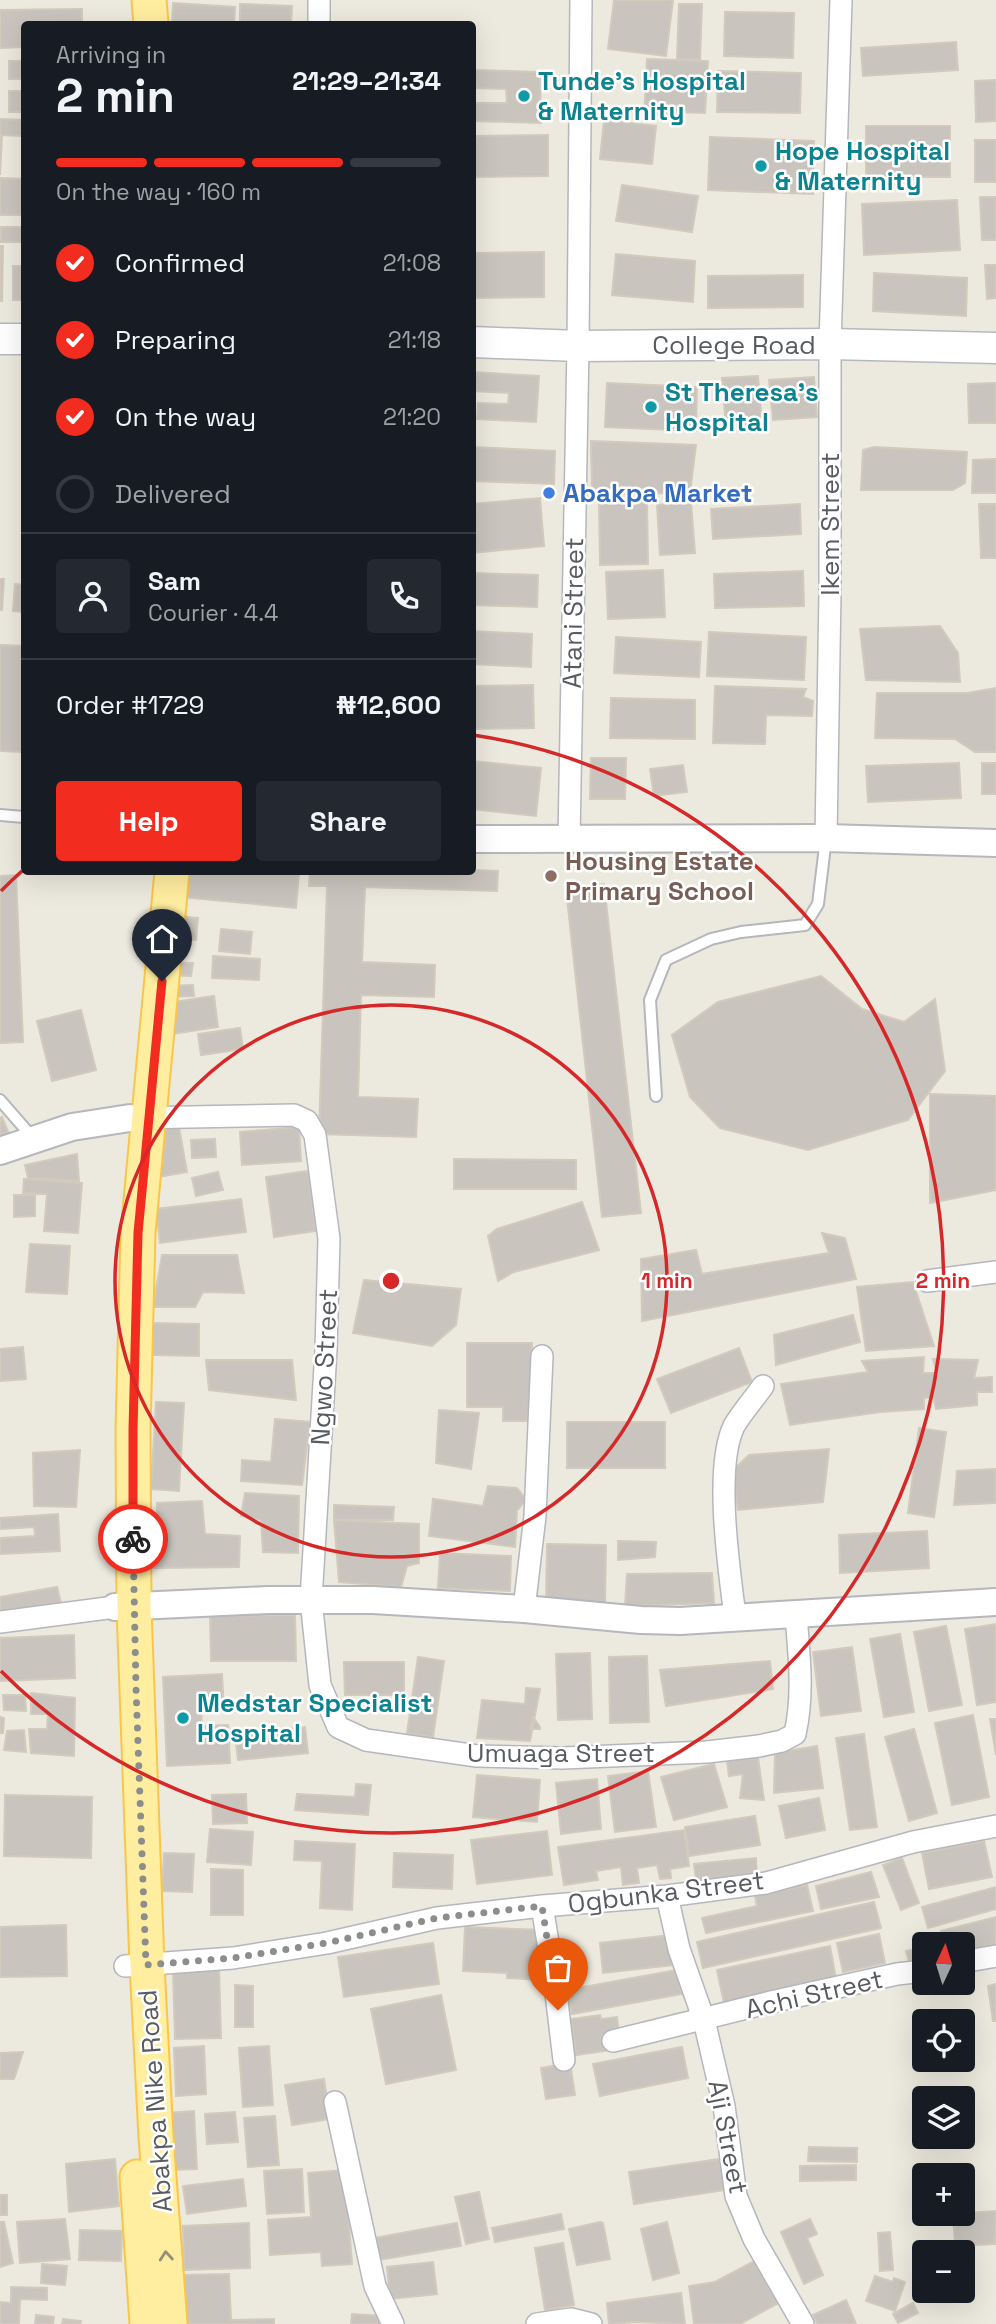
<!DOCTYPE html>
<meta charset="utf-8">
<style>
:root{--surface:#171b24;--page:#242831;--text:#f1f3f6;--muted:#9ea1a6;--line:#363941;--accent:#f22c1e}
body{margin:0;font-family:"Space Grotesk",sans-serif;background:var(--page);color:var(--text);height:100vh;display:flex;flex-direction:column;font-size:26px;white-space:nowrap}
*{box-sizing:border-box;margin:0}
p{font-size:23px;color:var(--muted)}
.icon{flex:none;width:38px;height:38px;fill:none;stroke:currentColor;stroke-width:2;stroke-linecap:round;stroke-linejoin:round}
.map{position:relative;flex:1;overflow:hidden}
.side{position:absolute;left:21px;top:21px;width:455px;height:854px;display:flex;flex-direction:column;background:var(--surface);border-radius:7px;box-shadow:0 7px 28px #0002}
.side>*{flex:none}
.needle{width:46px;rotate:4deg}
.tools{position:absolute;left:912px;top:1932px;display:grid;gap:14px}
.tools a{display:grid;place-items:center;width:63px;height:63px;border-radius:7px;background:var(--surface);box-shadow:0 7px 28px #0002;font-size:35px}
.pin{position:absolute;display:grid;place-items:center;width:60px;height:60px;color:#fff;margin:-72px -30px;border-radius:50% 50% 50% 0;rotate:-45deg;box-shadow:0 0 7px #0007}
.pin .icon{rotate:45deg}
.courier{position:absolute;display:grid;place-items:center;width:70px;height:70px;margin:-35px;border:5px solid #f22c1e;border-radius:50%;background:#fff;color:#222;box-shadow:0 2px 9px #0007}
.overview em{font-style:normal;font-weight:700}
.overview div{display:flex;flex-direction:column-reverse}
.overview{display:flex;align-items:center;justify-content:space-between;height:119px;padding:0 35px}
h1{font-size:46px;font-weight:700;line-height:52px}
.bar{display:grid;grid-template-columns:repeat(4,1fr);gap:10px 7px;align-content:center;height:84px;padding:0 35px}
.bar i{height:9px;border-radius:5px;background:var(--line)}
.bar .on{background:var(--accent)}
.bar p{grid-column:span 4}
.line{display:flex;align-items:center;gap:18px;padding:0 35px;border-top:2px solid var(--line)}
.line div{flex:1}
.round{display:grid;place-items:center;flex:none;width:74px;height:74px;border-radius:7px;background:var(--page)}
ol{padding:0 35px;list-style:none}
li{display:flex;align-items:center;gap:21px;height:77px}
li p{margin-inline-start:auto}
li .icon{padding:7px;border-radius:50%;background:var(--accent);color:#fff;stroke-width:4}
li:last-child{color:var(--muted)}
li i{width:38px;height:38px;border:4px solid var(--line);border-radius:50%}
.primary-button{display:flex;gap:14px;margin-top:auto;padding:14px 35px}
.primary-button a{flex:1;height:80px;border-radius:7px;background:var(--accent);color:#fff;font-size:28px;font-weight:700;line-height:80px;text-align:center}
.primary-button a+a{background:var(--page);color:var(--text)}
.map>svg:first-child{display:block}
.building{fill:#c9c5be;stroke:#d1cabd;stroke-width:2}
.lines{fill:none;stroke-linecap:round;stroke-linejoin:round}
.service-casing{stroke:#b5b7bd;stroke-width:14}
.minor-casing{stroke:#b5b7bd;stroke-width:24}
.tertiary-casing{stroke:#b5b7bd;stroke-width:30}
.secondary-casing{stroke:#b5b9bf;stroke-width:33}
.primary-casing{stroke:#f9c64b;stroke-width:37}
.service{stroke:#fff;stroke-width:10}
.minor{stroke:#fff;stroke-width:21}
.tertiary{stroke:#fff;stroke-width:26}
.secondary{stroke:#fff;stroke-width:30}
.primary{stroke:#ffeea0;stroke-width:33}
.oneway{stroke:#928f77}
.done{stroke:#8c8d8d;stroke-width:7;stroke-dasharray:0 12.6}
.route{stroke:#f22c1e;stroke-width:9}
.ring{fill:none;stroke:#d62828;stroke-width:3.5}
.culture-dot{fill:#0f9aa8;stroke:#fff;stroke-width:2.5}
.shop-dot{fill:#3f7fe0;stroke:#fff;stroke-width:2.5}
.education-dot{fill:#8d6e63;stroke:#fff;stroke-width:2.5}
.labels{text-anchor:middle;stroke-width:5;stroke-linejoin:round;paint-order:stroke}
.culture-label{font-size:26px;font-weight:bold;fill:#0d838f;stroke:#fff;text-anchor:start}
.street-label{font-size:26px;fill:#585c61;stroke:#fff}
.shop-label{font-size:26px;font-weight:bold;fill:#366cbe;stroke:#fff;text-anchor:start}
.education-label{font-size:26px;font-weight:bold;fill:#785e54;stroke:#fff;text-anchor:start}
.centre{fill:#d62828;stroke:#fff;stroke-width:3.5}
.ring-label{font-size:21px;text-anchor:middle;font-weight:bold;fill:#d62828;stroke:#fff;stroke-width:5;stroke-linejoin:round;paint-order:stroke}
</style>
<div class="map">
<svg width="996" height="2324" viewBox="0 0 996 2324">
<rect width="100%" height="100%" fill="#ece9de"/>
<path class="building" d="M614 0H673L666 56 608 49Z
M173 3 235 7 234 24H172Z
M240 4 292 6 291 24 240 23Z
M679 4H702L700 60 677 59Z
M82 9V24H24V47L0 48V10Z
M725 12 794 13 793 58 724 56Z
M956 42 958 70 863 76 861 48Z
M647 59 708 61 705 113 673 112 644 119Z
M9 61H24V79H9Z
M472 70 540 72 541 123 472 121V103H507L506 89 472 88Z
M718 71 801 73 800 113 717 112Z
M996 80V121L976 122 975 81Z
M9 91H24V112H9Z
M0 119 24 120V136L2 135 0 175Z
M604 120 656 126 652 164 600 159Z
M866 126H950V177H866Z
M548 135V176L472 177V136Z
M710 137 814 141 813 194 708 190Z
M975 140H996V182H975Z
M0 178 24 179V215H0Z
M622 185 698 196 692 232 616 221Z
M980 197H996V240H982Z
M957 200 960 250 864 255 862 204Z
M1 227H24V242H1Z
M0 246H3L2 301H0Z
M544 252V297L472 298V253Z
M616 254 695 261 693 302 612 295Z
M985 265H996V298L987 299Z
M13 266H24V300H13Z
M874 273 967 278 966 316 873 311Z
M803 275V307L708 308V276Z
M472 372 539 376 536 422 477 419 478 403 508 404 509 393 472 391Z
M758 376 762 424 726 427 722 378Z
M814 377 817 417 773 420 769 380Z
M607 383 697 387 696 431 605 427Z
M996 383V423H969L968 384Z
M591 441 696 445 690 493 592 494Z
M472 447 555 451 554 484 472 481Z
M874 447 967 452 965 483 953 490H861L863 450Z
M996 459V493H972L973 460Z
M540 498 544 546 472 553V504Z
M647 501 648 564 600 565 599 502Z
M691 502 695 553 660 555 657 505Z
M800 504 801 534 713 539 711 509Z
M979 504H996V558H981Z
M663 570 665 617 608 619 606 572Z
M803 571 804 606 715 608 714 574Z
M472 573 538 575 537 607 472 605Z
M0 579H4L2 610H0Z
M15 584 24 585V612L13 611Z
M940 626 958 653 960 682 866 680 860 629Z
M472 631 532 634 531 667 472 664Z
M709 632 806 637 804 680 707 676Z
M616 637 701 642 699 677 614 673Z
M0 645 24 646V752L0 751Z
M533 685 534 728 472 729V686Z
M715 686 806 689 803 697 813 701 812 716 766 715 765 744 713 743Z
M996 688V752H975L955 739 875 738 877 693H967Z
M611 698 695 700V739L610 738Z
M591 758H626L625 799H590Z
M472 761 541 768 536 816 472 809Z
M959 763 961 798 868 802 866 766Z
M982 763H996V794H982Z
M683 765 687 792 654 796 650 769Z
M472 870 498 871 497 891 365 887 362 962 435 965 434 997 361 995 358 1097 418 1099 416 1137 319 1134 327 886H309L310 872Z
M186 872 299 873 296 908 183 897Z
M16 875 23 1042 0 1043V876Z
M604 884 641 1213 602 1217 566 889Z
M171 916 198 918 196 940 169 938Z
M221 929 252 932 250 954 219 951Z
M213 956 260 959 259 980 212 978Z
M166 963H193L191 976 164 975Z
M821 976 862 1009 904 1022 935 999 945 1071 908 1120 808 1150 720 1128 690 1097 672 1035 718 1002Z
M193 985 194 996 165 997 164 986Z
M214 996 218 1027 165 1035 160 1004Z
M81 1010 96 1070 52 1081 37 1021Z
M240 1028 243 1049 201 1055 198 1034Z
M930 1094 996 1096V1190L930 1203Z
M2 1117 9 1134 0 1138V1118Z
M179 1127 187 1172 158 1177 150 1132Z
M299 1127 301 1161 242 1165 240 1132Z
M215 1139 216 1157 192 1158 191 1140Z
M77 1154 79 1181 28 1178 25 1165Z
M454 1159 576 1160V1189H454Z
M308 1171 316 1231 274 1237 266 1177Z
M218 1172 223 1190 196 1196 192 1178Z
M24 1179 82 1183 78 1233 44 1231 47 1194 23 1193Z
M14 1195H35V1216L14 1217Z
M241 1199 246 1232 160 1243 156 1209Z
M582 1202 599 1250 514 1272 498 1281 488 1236 497 1229Z
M822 1233 845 1238 856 1279 642 1321 641 1259 696 1250 702 1274 829 1253Z
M30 1244 70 1246 67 1294 26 1292Z
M162 1255H237L244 1293 203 1292 195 1307H153Z
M364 1280 461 1289 456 1325 432 1346 353 1333Z
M913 1282 934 1346 866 1351 857 1287Z
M853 1315 860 1342 776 1365 774 1335Z
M153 1323 199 1324V1356L153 1355Z
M467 1343H532V1421H503V1407H467Z
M23 1347 26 1379 0 1381V1349Z
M739 1348 752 1382 671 1413 657 1379Z
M924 1357 923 1373H937L933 1359 978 1360 974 1378 992 1377V1392H977V1405L936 1409 933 1397 924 1398V1409L880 1412 790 1425 781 1384 868 1372 862 1361Z
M206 1360H292L296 1400 209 1390Z
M156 1402 184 1403 179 1491 151 1489Z
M439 1410 479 1413 471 1469 436 1463Z
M275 1419 310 1422 302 1485 241 1481 242 1460 271 1462Z
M567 1422H665V1468H567Z
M919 1428 946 1432 934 1517 908 1513Z
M829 1449 823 1502 738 1510 732 1471 749 1455Z
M80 1450 76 1507 34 1506 33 1453Z
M996 1469V1503L954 1505 957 1471Z
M488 1486 517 1488 526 1499 517 1511 515 1547 429 1536 433 1499 483 1506Z
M245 1493 299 1496 298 1553 263 1552 261 1520 241 1516Z
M202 1501 205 1534 240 1536 239 1567 154 1568 157 1503Z
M334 1505 394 1507 393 1520H334Z
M58 1514 60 1551 0 1554V1538L35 1536 34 1527 0 1529V1518Z
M334 1520 419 1524V1563L407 1566 401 1587 339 1582Z
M927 1531 929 1568 840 1573 839 1535Z
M618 1541 656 1542 655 1557 618 1560Z
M547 1544 606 1545 605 1603H546Z
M440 1553 511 1556 510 1591 438 1588Z
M712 1573 714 1603 625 1606 627 1574Z
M57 1587 61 1603 0 1615V1597Z
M295 1615 296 1661H211L210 1616Z
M996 1624V1702L977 1705 965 1629Z
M946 1626 962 1705 929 1711 914 1632Z
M900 1634 914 1712 884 1717 870 1639Z
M74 1635 75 1678 0 1681V1638Z
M852 1647 861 1711 821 1716 813 1652Z
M590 1653 592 1719 558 1720 556 1654Z
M647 1656 649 1722 610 1723 609 1657Z
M418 1657 444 1661 433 1737 407 1733Z
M770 1661 773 1689 666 1706 660 1670Z
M344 1662H404V1695H345Z
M222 1674 224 1711 201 1712 202 1726 228 1725 230 1763 167 1766 163 1677Z
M526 1688 540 1689 530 1741 477 1738 482 1700 525 1704Z
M31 1693 75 1698 74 1756 31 1753 29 1729H47L48 1714H31Z
M3 1695H25L26 1711 4 1710Z
M973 1715 989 1797 952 1805 935 1723Z
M0 1717 4 1718 3 1733H0Z
M533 1717 540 1727V1729H530Z
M990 1719H996V1755Z
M305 1727 308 1753 238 1760 235 1735Z
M914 1729 937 1813 909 1821 885 1737Z
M24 1730 26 1752 4 1750 7 1731Z
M864 1734 877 1827 850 1830 836 1738Z
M817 1746 823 1788 774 1793 775 1753Z
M758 1758 764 1800 740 1798 743 1774 729 1776 727 1761Z
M714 1764 727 1807 674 1820 661 1777Z
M648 1771 656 1827 615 1832 608 1776Z
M477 1775 540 1780 537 1822 473 1817Z
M597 1779 601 1829 561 1834 556 1783Z
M356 1784 371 1785 368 1815 295 1810 297 1794 355 1797Z
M246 1794 247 1823 213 1824 212 1795Z
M5 1795 92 1797 91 1858 4 1856Z
M819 1798 825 1830 786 1838 779 1806Z
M755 1816 760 1845 689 1856 685 1827Z
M210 1829 253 1832 251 1865 207 1862Z
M684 1830 689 1866 670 1869 671 1878 660 1879 657 1865 637 1868 639 1883 623 1885 621 1867 596 1871 598 1880 564 1885 558 1847Z
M547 1831 552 1875 477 1884 471 1840Z
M295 1841 355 1844 352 1910 320 1908 322 1861 294 1860Z
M984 1841 992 1877 929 1889 922 1853Z
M164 1853 194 1854 192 1892 162 1891Z
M394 1853 453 1855 452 1889 393 1887Z
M756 1858 757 1875 696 1881 694 1864Z
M902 1858 919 1903 901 1910 883 1865Z
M211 1869 243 1870V1915H211Z
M871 1872 879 1897 821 1909 816 1886Z
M807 1885 813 1911 706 1933 702 1918 757 1906 755 1896Z
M996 1887V1909L928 1928 922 1907Z
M874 1902 881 1928 703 1968 697 1942Z
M996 1917V1944L962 1952V1944H933L943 1942 941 1931Z
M66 1925 67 1976 0 1977V1927Z
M465 1927 544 1930 542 1980 507 1978V1973L463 1971Z
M879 1934 885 1963 843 1972 837 1943Z
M670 1935 673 1965 603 1973 600 1943Z
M433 1943 439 1984 344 1997 338 1957Z
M830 1946 836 1979 724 2003 717 1970Z
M924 1947V1962L910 1966 906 1951Z
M219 1969 221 2038 175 2039 173 1970Z
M677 1970 682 1994 572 2014 567 1990Z
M996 1984V2021H993L988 1986Z
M235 1985 253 1986V2027H235Z
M441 1995 456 2070 386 2084 371 2009Z
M600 2015 601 2019 617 2017 619 2034 603 2036 605 2051 576 2055 571 2019Z
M204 2046 206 2094 176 2096 174 2048Z
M269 2046 273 2105 243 2107 239 2048Z
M682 2047 688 2078 600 2096 593 2064Z
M23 2052 14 2079H0V2053Z
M570 2063 575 2095 546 2099 541 2068Z
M324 2079 330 2119 292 2125 285 2085Z
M194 2111 197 2169 169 2170 167 2113Z
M235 2112 238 2142 207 2144 205 2114Z
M275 2116 279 2165 248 2167 244 2118Z
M809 2147 857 2148V2162L808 2161Z
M115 2159 119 2206 69 2212 66 2164Z
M720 2159 725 2190 634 2204 629 2172Z
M856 2165V2180L800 2181V2166Z
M302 2169 304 2212 267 2214 264 2171Z
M345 2170 352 2264 322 2266 321 2252 270 2255 268 2220 311 2217 308 2173Z
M243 2179 246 2206 187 2214 183 2186Z
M479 2192 489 2239 466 2244 455 2197Z
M0 2195H7V2215H0Z
M996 2211V2244L955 2246 953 2214Z
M561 2214 564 2229 495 2242 492 2228Z
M65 2219 70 2259 20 2263 17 2222Z
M810 2219 817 2234 807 2238 823 2275 804 2284 781 2232Z
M0 2222H4L13 2263 0 2267Z
M600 2222 603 2223 610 2259 577 2265 569 2229Z
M667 2222 679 2273 653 2280 641 2229Z
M249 2223 250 2268 184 2270 183 2226Z
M457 2223 461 2246 378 2260 374 2238Z
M80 2230 122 2231 121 2261 79 2260Z
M890 2232 893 2270 880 2271 878 2233Z
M563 2243 574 2305 545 2310 535 2248Z
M758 2259 782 2301 740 2324H694L689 2286 715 2282Z
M433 2262 437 2294 390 2299 387 2267Z
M42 2264 67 2266 65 2285 41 2283Z
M229 2274 231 2320 274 2319V2324H185L183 2275Z
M875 2276 893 2282 894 2278 905 2282 895 2311 866 2301Z
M11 2287 47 2288V2300L20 2299 19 2324H0V2302L11 2303Z
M681 2293 685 2324 635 2322 609 2324 607 2303Z
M846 2300 856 2324H817L813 2315Z
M913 2303 918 2313 898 2323 893 2314Z
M352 2314 381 2316V2324H351Z
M36 2315 54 2317 53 2324H35Z
M63 2319 81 2321 80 2324H62Z"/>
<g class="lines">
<g class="service-casing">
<path id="service" d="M0 815 24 817
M656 1096 650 1000 666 960 711 939 741 932 805 925 818 904 826 838
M0 1100 33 1138"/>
</g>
<g class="minor-casing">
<path id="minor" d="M319 24V0
M826 838 830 591V344L841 0
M569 839 578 346 581 0
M136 1118 294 1115 307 1121 315 1135 329 1239 326 1350 311 1600 320 1685 338 1727 366 1740 477 1756 563 1758 707 1752 759 1746 782 1741 795 1734C804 1694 799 1655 796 1615
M927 1281 996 1272
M524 1609 535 1516 542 1356
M735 1616C729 1569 714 1467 734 1426 742 1412 754 1399 763 1386
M0 1622 115 1607
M667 1896 679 1949 704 2020 724 2106 736 2196 754 2239 803 2324
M542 1906 555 1985 564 2060
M962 1962 996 1956
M125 1966 233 1958 327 1943 437 1918 542 1906 667 1896 766 1883 913 1842 996 1826
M613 2041 771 2002 897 1974 924 1971
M335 2102 375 2286 393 2324
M537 2324 571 2319 591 2324"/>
</g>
<g class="tertiary-casing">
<path id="tertiary" d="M472 839 826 838 996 843
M0 1151 72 1127 130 1118
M115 1607 268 1600H373L524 1609 641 1620 680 1621 996 1602"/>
</g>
<g class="secondary-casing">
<path id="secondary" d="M0 339H24
M472 342 578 346 830 344 996 348"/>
</g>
<g class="primary-casing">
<path id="primary" d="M149 0 151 24
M137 2177 147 2324
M170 2324 156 2137 147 1965 134 1608 133 1430 138 1232 172 872"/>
</g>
<use href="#service" class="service"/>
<use href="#minor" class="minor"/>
<use href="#tertiary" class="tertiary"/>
<use href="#secondary" class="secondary"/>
<use href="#primary" class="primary"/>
</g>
<defs><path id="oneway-chevron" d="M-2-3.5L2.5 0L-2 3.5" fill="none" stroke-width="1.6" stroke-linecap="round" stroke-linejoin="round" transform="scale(1.75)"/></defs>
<use class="oneway" href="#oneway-chevron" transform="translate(166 2256) rotate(-95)"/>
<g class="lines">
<path class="done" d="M133 1539 136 1688 146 1965 233 1958 327 1943 437 1918 542 1906 558 2010"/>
<path class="route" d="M133 1539V1430L138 1233 162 981"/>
</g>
<g class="ring">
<circle cx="391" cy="1281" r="276"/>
<path d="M1 891A552 552 0 0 1 22 871M473 735A552 552 0 1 1 1 1671"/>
</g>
<g class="culture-dot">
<circle cx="524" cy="96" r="7"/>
<circle cx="761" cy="166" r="7"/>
<circle cx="651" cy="407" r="7"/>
<circle cx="183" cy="1718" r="7"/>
</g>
<circle class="shop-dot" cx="549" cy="493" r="7"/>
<circle class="education-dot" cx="551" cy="876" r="7"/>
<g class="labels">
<g class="culture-label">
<text x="538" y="90">Tunde's Hospital<tspan x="538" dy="30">&amp; Maternity</tspan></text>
<text x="775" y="160">Hope Hospital<tspan x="775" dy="30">&amp; Maternity</tspan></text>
<text x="665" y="401">St Theresa's<tspan x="665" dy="30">Hospital</tspan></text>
<text x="197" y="1712">Medstar Specialist<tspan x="197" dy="30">Hospital</tspan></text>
</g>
<g class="street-label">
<text x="734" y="354">College Road</text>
<text transform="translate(830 524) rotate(-90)" y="9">Ikem Street</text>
<text transform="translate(573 613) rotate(-89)" y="9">Atani Street</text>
<text transform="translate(324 1367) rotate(-87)" y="9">Ngwo Street</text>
<text x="561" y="1762">Umuaga Street</text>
<text transform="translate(666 1892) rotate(-7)" y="9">Ogbunka Street</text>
<text transform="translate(814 1994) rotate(-13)" y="9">Achi Street</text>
<text transform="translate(155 2101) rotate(-94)" y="9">Abakpa Nike Road</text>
<text transform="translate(728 2137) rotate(79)" y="9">Aji Street</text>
</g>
<g class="shop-label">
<text x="563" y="502">Abakpa Market</text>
</g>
<g class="education-label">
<text x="565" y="870">Housing Estate<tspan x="565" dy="30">Primary School</tspan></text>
</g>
</g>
<circle cx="391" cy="1281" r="10" class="centre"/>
<g class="ring-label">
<text x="667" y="1288">1 min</text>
<text x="943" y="1288">2 min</text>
</g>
</svg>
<div class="tools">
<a><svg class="needle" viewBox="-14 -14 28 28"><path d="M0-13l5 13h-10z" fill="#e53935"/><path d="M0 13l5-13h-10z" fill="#9ea1a6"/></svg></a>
<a><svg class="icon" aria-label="locate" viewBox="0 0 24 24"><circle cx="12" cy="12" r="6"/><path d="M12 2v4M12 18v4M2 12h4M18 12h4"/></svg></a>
<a><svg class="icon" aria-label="layers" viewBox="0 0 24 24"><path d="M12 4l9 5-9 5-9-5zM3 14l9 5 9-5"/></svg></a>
<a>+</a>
<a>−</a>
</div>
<div class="pin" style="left:558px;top:2010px;background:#ea580c"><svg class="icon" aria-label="bag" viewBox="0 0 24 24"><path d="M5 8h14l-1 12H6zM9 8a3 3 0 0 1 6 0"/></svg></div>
<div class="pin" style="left:162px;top:981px;background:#1f2937"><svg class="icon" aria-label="home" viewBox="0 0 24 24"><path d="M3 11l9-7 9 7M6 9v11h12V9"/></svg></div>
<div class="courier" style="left:133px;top:1539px"><svg class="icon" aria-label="bike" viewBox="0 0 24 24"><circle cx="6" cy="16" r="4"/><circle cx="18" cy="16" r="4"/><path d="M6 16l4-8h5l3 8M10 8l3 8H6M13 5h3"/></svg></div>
<section class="side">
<div class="overview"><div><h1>2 min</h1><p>Arriving in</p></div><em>21:29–21:34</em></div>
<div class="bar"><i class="on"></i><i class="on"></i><i class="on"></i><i></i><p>On the way · 160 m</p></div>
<ol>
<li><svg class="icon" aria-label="check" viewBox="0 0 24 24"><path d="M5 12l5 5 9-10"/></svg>Confirmed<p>21:08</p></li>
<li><svg class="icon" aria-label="check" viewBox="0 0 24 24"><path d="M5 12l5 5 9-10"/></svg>Preparing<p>21:18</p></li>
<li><svg class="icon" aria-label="check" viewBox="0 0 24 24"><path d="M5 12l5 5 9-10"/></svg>On the way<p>21:20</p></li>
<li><i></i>Delivered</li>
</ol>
<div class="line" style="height:126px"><a class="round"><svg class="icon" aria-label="person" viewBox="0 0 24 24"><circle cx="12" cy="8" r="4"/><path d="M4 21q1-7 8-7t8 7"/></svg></a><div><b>Sam</b><p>Courier · 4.4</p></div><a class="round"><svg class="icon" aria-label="phone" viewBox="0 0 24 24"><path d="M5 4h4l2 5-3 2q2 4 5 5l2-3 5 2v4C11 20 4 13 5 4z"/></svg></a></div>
<div class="line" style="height:91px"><div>Order #1729</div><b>₦12,600</b></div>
<div class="primary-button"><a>Help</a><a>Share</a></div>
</section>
</div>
